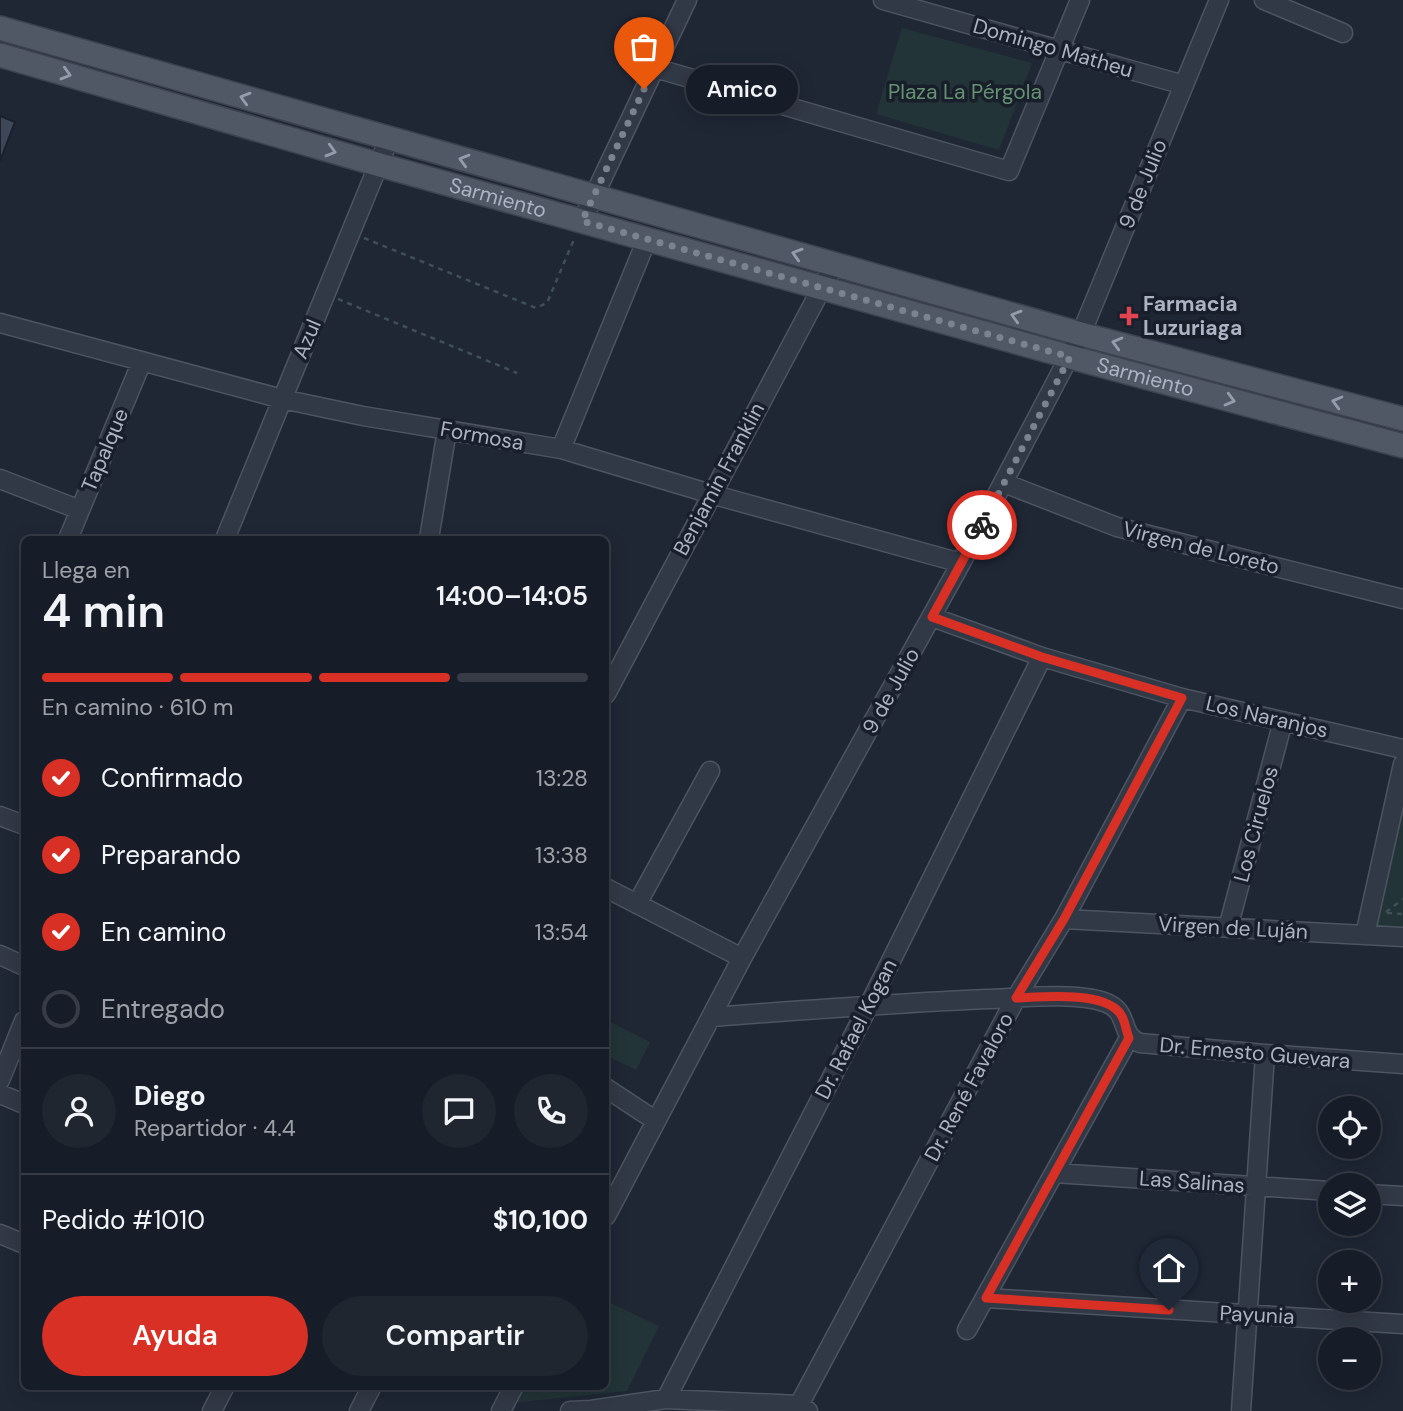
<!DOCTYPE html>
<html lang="es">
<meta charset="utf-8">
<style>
:root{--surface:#171d28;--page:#202630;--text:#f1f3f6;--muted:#9ea2a8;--line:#363b45;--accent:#d93025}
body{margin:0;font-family:"DM Sans",sans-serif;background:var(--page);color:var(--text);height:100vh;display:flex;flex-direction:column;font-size:26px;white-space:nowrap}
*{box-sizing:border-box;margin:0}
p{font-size:23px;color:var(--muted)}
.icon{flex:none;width:38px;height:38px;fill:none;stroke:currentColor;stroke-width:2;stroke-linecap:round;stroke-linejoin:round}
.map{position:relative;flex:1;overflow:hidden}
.details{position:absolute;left:21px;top:536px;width:588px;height:854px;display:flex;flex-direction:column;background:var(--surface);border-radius:10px;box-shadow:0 4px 18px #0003,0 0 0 2px var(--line)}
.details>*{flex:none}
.buttons{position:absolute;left:1318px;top:1096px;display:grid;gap:14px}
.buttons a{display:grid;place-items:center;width:63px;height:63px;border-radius:50%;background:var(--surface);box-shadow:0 4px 18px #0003,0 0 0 2px var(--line);font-size:35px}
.pin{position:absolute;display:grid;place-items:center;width:60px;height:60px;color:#fff;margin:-72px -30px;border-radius:50% 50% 50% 0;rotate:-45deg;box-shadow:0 0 7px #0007}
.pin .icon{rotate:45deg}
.courier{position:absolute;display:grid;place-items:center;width:70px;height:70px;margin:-35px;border:5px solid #d93025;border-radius:50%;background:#fff;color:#222;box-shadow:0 2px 9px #0007}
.bubble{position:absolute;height:49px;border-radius:24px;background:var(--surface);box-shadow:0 4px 18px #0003,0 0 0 2px var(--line);font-size:23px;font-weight:600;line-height:49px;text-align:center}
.summary em{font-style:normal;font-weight:600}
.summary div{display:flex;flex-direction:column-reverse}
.summary{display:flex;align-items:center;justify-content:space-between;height:119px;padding:0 21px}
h1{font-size:46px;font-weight:600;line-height:52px}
.bar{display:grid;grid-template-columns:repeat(4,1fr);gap:10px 7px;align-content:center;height:84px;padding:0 21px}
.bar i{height:9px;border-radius:5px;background:var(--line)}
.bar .on{background:var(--accent)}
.bar p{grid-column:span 4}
.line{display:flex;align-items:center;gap:18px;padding:0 21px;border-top:2px solid var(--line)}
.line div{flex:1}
.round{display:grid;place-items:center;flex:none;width:74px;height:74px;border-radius:37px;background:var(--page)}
ol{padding:0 21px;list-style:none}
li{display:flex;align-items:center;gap:21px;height:77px}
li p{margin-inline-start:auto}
li .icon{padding:7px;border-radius:50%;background:var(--accent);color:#fff;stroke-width:4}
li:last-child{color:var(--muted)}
li i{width:38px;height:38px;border:4px solid var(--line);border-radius:50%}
.button{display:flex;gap:14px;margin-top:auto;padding:14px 21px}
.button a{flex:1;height:80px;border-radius:42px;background:var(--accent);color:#fff;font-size:28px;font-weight:600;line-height:80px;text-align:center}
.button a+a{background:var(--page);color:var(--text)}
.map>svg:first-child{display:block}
.green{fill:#223437}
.building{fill:#3d4758;stroke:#1a202c;stroke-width:2}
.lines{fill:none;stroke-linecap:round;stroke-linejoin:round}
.minor-casing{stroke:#4d5461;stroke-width:21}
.major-casing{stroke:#3c424f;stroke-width:26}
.path{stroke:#3e5054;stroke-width:2.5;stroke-dasharray:5 5;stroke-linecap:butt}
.minor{stroke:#323946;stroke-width:18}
.major{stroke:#505866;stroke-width:23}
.oneway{stroke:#959dac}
.done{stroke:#7b8391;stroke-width:7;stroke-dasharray:0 12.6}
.route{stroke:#d93025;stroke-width:9}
.health-dot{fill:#e0444e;stroke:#181e2a;stroke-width:2.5}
.labels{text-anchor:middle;stroke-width:7;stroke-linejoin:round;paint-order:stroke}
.street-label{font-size:21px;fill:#acb4c3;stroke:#181e2a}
.park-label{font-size:21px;fill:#659272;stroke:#181e2a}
.poi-label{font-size:21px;font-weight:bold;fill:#acb4c3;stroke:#181e2a;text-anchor:start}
</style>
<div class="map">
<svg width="1403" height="1411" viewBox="0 0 1403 1411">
<rect width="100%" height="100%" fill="#1f2735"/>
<path class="green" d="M902 28 1032 63 999 150 876 114Z
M1403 764V937L1365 935Z
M606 1020 650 1042 636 1070 606 1055Z
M606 1301 659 1326 627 1391 511 1403 520 1386H606Z"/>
<path class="building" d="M0 116 15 122 0 161Z"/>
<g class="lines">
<g class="minor-casing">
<path id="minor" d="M883 0 1184 85
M1264 0 1343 33
M655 68 1009 171 1080 0
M582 221 687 0
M0 323 282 399 363 416 561 449 711 494 961 563
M561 449 647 239
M0 479 80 510
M1004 483 1117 527 1403 599
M68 539 142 361
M225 539 389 139
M429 539 447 430
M932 617 1042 657 1182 698 1403 749
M606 694 834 265
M0 816 24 825
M606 888 742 958
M637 904 710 771
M1064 919 1403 937
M1228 928 1283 721
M1365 935 1403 764
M0 955 24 966
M711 1017C803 1010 895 1003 987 999 1019 998 1074 992 1104 1002 1131 1011 1118 1035 1140 1043L1265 1054 1403 1064
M0 1080 24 1021
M606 1088 656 1121
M0 1094 24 1104
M1054 1173 1330 1191
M1368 1194 1403 1196
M606 1216 742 958 961 563 1081 334 1219 0
M0 1234 24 1244
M986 1298 1403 1324
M967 1330 1129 1038
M666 1399 869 1005 1042 657
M799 1405 1016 998 1064 919 1182 698
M212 1411 225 1386
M359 1411 372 1386
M501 1411 514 1386
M570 1411 591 1410 666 1399 799 1405 808 1411
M1241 1411 1265 1054"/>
</g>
<g class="major-casing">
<g id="major">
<path d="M0 28 1081 334 1403 419"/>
<path id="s1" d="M0 55 380 165 1070 357 1403 446"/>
</g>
</g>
<path class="path" d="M364 238 536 308 547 303 575 237
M338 299 517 373
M1386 912 1403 899
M1387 913 1403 914"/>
<use href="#minor" class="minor"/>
<use href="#major" class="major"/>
</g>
<defs><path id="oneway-chevron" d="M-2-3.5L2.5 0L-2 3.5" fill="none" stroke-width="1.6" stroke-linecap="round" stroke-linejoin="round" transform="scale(1.75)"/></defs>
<g class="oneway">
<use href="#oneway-chevron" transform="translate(66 74) rotate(16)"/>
<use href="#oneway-chevron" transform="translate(245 98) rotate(-164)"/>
<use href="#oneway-chevron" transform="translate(331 151) rotate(16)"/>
<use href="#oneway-chevron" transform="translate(464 160) rotate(-164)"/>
<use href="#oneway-chevron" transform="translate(797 254) rotate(-164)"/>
<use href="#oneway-chevron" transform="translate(1016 316) rotate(-164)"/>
<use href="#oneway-chevron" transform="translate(1117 343) rotate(-165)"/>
<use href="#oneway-chevron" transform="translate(1230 400) rotate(15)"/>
<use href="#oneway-chevron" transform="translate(1337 402) rotate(-165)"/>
</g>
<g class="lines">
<path class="done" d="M644 89 582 221 1070 357 982 525"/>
<path class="route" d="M982 525 932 617 1042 657 1182 698 1064 919 1016 998C1042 997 1101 991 1119 1012 1126 1020 1125 1029 1129 1038L986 1298 1169 1310"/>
</g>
<path class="health-dot" d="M1125.5 305.5h7v7h7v7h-7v7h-7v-7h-7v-7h7z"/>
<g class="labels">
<g class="street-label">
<text transform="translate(1053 48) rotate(16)" y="7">Domingo Matheu</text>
<text transform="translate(1143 184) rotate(-68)" y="7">9 de Julio</text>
<text dy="7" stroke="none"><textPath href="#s1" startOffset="518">Sarmiento</textPath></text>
<text transform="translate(307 339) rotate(-67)" y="7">Azul</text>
<text dy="7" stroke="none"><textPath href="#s1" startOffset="1190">Sarmiento</textPath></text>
<text transform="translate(482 436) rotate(10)" y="7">Formosa</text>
<text transform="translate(105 450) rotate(-67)" y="7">Tapalque</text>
<text transform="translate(719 479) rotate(-62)" y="7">Benjamin Franklin</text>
<text transform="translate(1201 548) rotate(14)" y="7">Virgen de Loreto</text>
<text transform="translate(891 691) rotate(-61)" y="7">9 de Julio</text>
<text transform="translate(1267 717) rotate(13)" y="7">Los Naranjos</text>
<text transform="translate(1256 824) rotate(-75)" y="7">Los Ciruelos</text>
<text transform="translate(1233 928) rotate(3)" y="7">Virgen de Luján</text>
<text transform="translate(856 1029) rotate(-63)" y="7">Dr. Rafael Kogan</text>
<text transform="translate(1255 1053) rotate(5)" y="7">Dr. Ernesto Guevara</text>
<text transform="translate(969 1087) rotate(-62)" y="7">Dr. René Favaloro</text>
<text transform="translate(1192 1182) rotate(4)" y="7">Las Salinas</text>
<text transform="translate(1257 1315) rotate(3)" y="7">Payunia</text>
</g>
<g class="park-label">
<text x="965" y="99">Plaza La Pérgola</text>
</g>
<g class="poi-label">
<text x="1143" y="311">Farmacia<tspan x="1143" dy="24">Luzuriaga</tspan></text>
</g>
</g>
</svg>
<div class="buttons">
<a><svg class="icon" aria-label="locate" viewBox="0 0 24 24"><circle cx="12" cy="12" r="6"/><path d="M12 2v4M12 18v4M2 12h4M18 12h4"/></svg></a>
<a><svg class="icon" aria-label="layers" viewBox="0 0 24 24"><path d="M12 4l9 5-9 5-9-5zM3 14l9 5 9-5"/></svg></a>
<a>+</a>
<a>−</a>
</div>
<div class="pin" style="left:644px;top:89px;background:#ea580c"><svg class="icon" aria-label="bag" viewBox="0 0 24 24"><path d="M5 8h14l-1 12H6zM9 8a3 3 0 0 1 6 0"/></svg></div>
<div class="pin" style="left:1169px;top:1310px;background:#1f2937"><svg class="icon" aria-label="home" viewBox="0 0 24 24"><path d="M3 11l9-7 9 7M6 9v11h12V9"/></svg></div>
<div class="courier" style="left:982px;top:525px"><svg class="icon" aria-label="bike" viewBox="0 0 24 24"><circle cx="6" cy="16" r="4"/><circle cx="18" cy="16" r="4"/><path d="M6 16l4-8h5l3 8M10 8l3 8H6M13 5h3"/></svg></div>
<div class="bubble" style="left:686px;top:65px;width:112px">Amico</div>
<section class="details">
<div class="summary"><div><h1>4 min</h1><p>Llega en</p></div><em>14:00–14:05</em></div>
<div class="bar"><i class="on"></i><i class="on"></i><i class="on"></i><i></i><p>En camino · 610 m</p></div>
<ol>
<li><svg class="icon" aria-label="check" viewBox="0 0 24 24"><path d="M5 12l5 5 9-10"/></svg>Confirmado<p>13:28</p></li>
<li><svg class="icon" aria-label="check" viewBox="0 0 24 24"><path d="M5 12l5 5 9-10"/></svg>Preparando<p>13:38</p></li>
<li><svg class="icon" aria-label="check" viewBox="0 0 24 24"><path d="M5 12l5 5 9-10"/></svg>En camino<p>13:54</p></li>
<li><i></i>Entregado</li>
</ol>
<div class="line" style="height:126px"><a class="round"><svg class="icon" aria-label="person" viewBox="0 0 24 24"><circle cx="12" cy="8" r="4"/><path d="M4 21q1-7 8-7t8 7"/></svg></a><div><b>Diego</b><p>Repartidor · 4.4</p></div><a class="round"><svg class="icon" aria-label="chat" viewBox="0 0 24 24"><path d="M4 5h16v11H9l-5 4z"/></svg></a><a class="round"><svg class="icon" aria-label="phone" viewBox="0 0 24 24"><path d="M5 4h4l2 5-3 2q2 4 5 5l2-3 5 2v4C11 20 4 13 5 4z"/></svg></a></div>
<div class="line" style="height:91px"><div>Pedido #1010</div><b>$10,100</b></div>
<div class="button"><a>Ayuda</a><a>Compartir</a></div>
</section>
</div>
